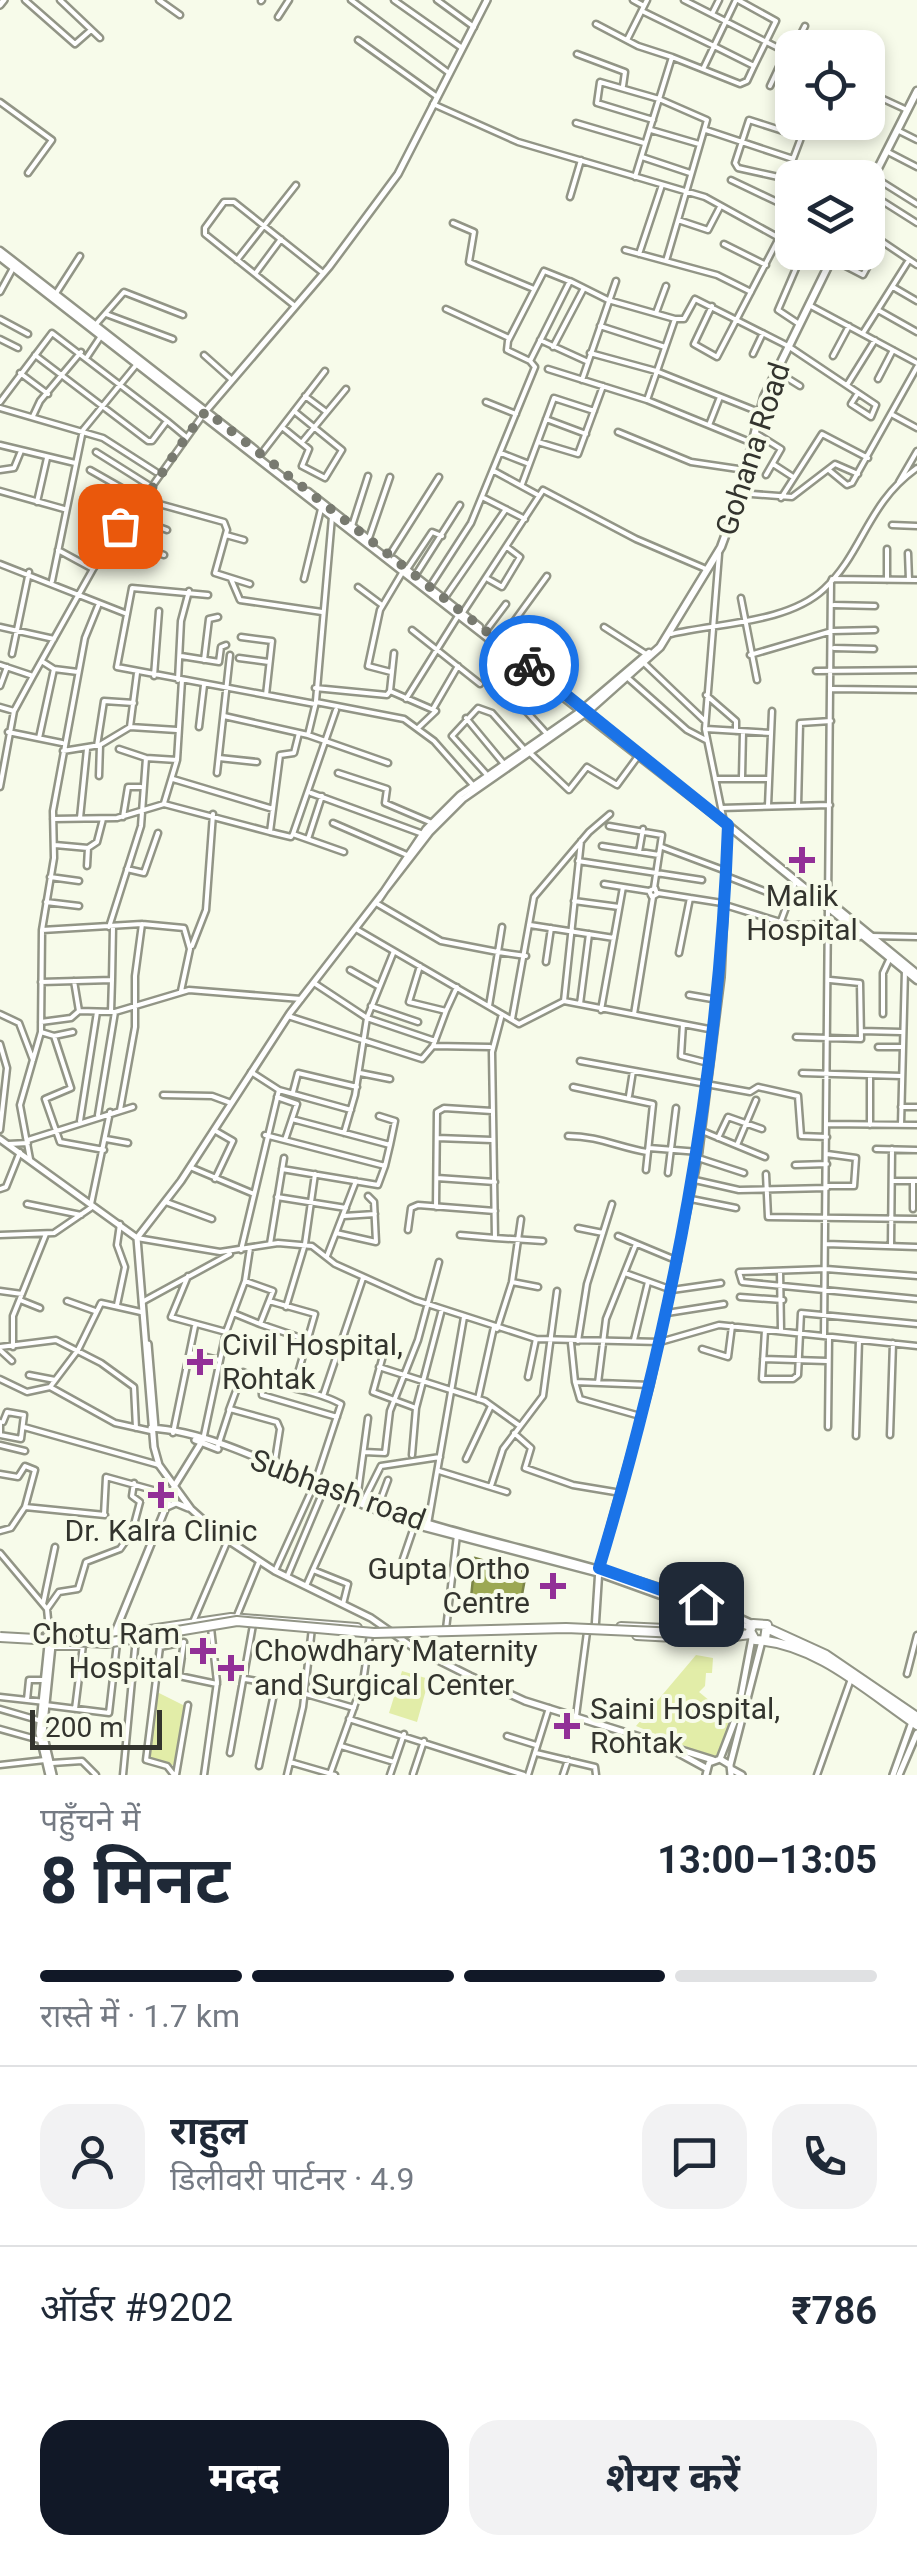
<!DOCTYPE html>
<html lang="hi">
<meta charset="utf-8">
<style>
:root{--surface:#fff;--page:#f2f2f3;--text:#1f2937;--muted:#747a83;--line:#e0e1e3;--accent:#111827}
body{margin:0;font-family:Roboto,"Noto Sans Devanagari",sans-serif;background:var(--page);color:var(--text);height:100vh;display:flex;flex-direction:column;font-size:38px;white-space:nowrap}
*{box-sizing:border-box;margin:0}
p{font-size:32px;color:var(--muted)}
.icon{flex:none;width:55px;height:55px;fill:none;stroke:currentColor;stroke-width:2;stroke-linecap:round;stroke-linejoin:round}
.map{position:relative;height:1775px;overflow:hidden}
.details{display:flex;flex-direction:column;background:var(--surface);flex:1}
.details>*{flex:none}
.buttons{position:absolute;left:775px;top:30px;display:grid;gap:20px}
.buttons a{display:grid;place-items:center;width:110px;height:110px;border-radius:20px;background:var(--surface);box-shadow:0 5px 15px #0003;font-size:50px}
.scale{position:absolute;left:30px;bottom:25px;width:132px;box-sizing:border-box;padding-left:10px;border:5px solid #33342e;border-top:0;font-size:28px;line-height:35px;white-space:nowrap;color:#33342e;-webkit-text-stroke:8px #f7fbea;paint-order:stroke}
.pin{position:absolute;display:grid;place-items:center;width:85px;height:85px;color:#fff;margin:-42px;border-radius:20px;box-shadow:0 5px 15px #0006}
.courier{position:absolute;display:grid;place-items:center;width:100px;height:100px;margin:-50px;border:8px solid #1a73e8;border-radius:50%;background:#fff;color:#222;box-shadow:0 2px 12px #0007}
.headline em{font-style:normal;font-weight:700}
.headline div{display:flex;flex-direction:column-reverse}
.headline{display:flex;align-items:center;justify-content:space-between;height:170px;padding:0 40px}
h1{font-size:65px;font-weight:700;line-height:75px}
.bar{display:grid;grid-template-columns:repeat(4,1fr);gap:15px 10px;align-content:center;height:120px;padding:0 40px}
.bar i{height:12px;border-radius:8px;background:var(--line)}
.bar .selected{background:var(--accent)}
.bar p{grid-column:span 4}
.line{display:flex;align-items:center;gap:25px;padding:0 40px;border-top:2px solid var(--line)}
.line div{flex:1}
.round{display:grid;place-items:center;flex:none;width:105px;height:105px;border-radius:30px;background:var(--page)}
.action{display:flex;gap:20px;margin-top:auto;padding:20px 40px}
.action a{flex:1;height:115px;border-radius:30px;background:var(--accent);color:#fff;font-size:40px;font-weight:700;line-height:115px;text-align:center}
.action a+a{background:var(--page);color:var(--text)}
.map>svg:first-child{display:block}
.green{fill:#e2eda8}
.water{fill:#9ca853;stroke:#7c8548;stroke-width:2.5}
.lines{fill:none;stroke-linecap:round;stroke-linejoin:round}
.minor-casing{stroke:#929586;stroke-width:9}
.tertiary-casing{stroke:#929586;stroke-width:10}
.secondary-casing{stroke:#929586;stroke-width:11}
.primary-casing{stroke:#929586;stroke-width:12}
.trunk-casing{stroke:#929586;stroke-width:14}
.minor{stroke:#fff;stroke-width:4}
.tertiary{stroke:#fff;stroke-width:5}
.secondary{stroke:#fff;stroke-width:6}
.primary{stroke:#fff;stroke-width:8}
.trunk{stroke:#fff;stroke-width:9}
.primary-bridge-casing{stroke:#929586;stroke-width:12;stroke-linecap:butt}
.primary-bridge{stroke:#fff;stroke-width:8}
.done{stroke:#787a70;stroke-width:10;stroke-dasharray:0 18}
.route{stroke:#1a73e8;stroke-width:12}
.poi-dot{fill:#923097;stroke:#f7fbea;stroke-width:4}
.labels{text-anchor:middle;stroke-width:8;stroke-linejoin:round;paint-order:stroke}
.street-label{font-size:30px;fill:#33342e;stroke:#f7fbea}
.poi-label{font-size:30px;fill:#33342e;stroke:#f7fbea;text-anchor:start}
</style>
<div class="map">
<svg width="917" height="1775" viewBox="0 0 917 1775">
<rect width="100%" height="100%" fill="#f7fbea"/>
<path class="green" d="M696 1655 713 1658 712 1673H706L705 1686 699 1692 710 1701 707 1709 731 1722 722 1755 714 1758 636 1726Z
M402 1671 429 1679 417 1722 389 1713Z
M155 1691 185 1706 178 1766 147 1761Z"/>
<path class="water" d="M475 1558 526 1573 521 1600 471 1598Z"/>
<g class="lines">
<g class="minor-casing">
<path id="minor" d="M25 0 75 44 91 30
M60 0 100 38
M159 0 180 15
M351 0 449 73
M394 0 462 48
M437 0 474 27
M633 0 644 6
M684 0 792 55
M261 1 262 0
M642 11 714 46 736 0
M712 14 719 0
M278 17 289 0
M596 24 638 46 672 57
M358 40 436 96
M627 40 647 0
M794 48 805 26
M819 48 822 40
M841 48 842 46
M577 54 625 72 623 86
M704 67 714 46 754 66 776 21 738 0
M770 86 786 52
M868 92 907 110
M0 102 52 140 28 173
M433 104 518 142 705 197 792 245
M653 120 597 103 600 82 659 99 707 120 678 220
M576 123 644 143
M651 130 699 144
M706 130 793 159 807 122
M783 130 792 102
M899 131 917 140
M886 151 917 167
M642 157 690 173
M635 177 672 57 740 84 747 81 754 66
M874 177 917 204
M731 180 792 209
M792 180 738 168 735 163 749 120 802 137
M868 192 917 223
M570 197 581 160
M453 223 474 232 469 262 534 289
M868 232 917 265
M724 244 766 265
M625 250 717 275 751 292
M809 252 830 263
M639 254 662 185
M832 259 863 275 881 242
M237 260 296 185
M666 261 678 220 708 230 720 207
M255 274 281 239
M893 287 917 301
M0 292 12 270
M55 295 80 256
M809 305 917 363
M295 306 205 234V228L224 202H234L323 273
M712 306 694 344 717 357 792 213
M446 309 509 338
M878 310 917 332
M656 313 666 286
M106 314 173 339
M0 319 28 334
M97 323 124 292 183 315
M799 324 778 310 803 252
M600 326 665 347
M863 333 909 260
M0 339 18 348
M540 340 586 361
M553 347 584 288
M590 353 656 371 759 412
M753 354 763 333
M35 355 148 441H152L167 421 185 436
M204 355 232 380
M833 356 849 326
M87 357 101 336
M530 361 507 350 508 341 544 271 569 281
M548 369 647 400 750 442
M776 371 800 386
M20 373 48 394
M878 379 893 350
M582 380 616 281
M847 385 875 340
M305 396 325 411
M647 400 675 319
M0 402 52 333 167 421
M486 402 516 414
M0 408 103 438 156 472
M893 415 917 428
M33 416 40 401 81 352
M546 419 586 434
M709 425 720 397
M282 427 309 449 302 466 325 478 342 450 294 411
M618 432 691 462 745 470
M757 434 781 449 766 475
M303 441 346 389
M538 442 578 454 603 386
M0 445 75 463
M96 452 150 486
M501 453 529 464
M258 458 325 371
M773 464 793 477
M0 470 14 468 21 451
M90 470 141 499 224 522 227 530 215 573 250 584
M494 471 538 495
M830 471 847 485 852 483 917 367
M899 482 917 451
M522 484 554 398 594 411
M0 491 64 509
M739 493 792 497 835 464 858 474
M484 498 525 519
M781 498 822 434 868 458
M37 502 47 458
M85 505 124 528
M132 517 167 530
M892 525 917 526
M352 526 368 476
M226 535 244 540
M117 538 164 555
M369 538 390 477
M887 549V580
M58 550 93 569
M908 553 909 580
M719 554 705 729 724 822
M389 556 439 477
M0 564 127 614
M408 568 432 532 442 536
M415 576 460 505
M231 579 240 600 322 612
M304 579 321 509
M488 579 502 587 520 557 507 547
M832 579 917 580
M52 581 83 430 137 364
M358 587 382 605
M429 588 471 523 535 367 530 361 570 281 608 300 675 319H684L695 299 788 346 876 405 871 417 851 404 858 393
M208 595 132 588 117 667 315 704
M741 598 757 680
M444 599 506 509
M834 605 875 606
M462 614 543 490 636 539 706 569
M531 626 549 642 532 668
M0 627 54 639
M604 627 646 654
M412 630 480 684
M485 632 506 604
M671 634C718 623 788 623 824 589 863 553 867 503 917 468
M241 637 272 641 266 695
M499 642 547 576
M834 648 874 649
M12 654 29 572
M750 655 832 631 875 630
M181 656 219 662 221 647 226 645
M239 658 269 662
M204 660 209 619 218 617
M43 662 54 669 78 672
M644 663 705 721
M0 665 33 676
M484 665 547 734
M816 671 917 670
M391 672 368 666 380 610 402 573
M154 676 159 611
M628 678 687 730 706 740
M178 680 181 621 189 591
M0 686 7 667
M315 688 387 695 390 691 436 711 418 728
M832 689 917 690
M390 691 394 653
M706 695 736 721V731
M406 699 458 616
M316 701 332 517
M0 707 14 711
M433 709 458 666
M224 716 308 735 388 763
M466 718 504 764
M130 727 137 673
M199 727 204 685
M706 729 771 733
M8 732 62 743
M299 733 294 753 280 755 270 832 291 837 293 834 344 852
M308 735 316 702 404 719 434 741 472 784
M39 738 54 669
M97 746 104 701 134 703
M119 749 146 758 177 760
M63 751 100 745 130 727 177 730
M529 752 569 790 587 767 617 785 639 755
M219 758 257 762
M217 773 230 655
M338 773 387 789 385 803 432 823
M99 776 100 745
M488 776 452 736 478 708 492 713 524 749
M742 777 743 732
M173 779 273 809
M715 779H768
M0 787 14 711 33 676 93 569 203 415
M311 793 423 834
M164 803 177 760 182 680
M768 806 772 711
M798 806 800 723 831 721
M721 808 830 805
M123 817 128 787H141
M80 818 87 749
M53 819 117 818 164 804 270 832
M333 823 407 855
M609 826 662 835 654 888
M293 834 336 710
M308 839 322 796
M581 841 564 1001 714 1030
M55 845 88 848
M602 846 659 855
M662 847 726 871
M639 852 643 829
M578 861 702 880
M87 866 88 848 97 842 103 819
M127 869 144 873 158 833
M726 876 790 901
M50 877 79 881
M604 884 649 891
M655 888 657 894 652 897 649 891Z
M658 893 722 903
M574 901 619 907
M46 902 79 906
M376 903 441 941 498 952 489 1006
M725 905 790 925 830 924
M781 921 795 883
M530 925 614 938
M109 927 141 826 146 758
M502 927 498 952 526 956
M356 929 519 1024 564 1001
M42 930 142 924 184 928 190 949 181 991
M872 936 917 937
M830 938 860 937
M192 946 206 910 213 814
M679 953 690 898
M546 962 551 928
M420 966 409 1002 446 1011 457 987
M350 970 378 986
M112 980 113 927
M74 981 79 1011
M41 982 112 980 111 1012
M314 983 367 1018 435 1041
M689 995 718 1000
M580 1004 589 934
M371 1006 418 1022
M601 1010 623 887
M446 1011 433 1046 490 1047
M0 1014 19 1023 33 1060
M502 1014 492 1052 495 1238 543 1241
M634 1014 653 897
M883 1014V973L889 960
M288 1016 422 1059 433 1046
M512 1019 534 897 589 832 610 814
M41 1022 71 1018 79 1011 115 1012 189 990 301 999
M683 1024 681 1056 708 1063
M861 1031 901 1032
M41 1032 54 1036 73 1032
M54 1036 71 1088 45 1099 60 1142 104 1150
M796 1037 861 1039 860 983 830 980
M0 1044 7 1068 0 1130
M878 1047H902
M580 1061 750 1092 758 1087 798 1096 801 1136 827 1137
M251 1072 279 1090 351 1110
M360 1073 390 1079
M802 1073 901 1076
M870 1076V1125
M573 1087 653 1104 646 1170
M293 1092 298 1073 357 1087
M163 1095 212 1096 231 1103
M629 1096 633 1071
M277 1097 297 1104 285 1140
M901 1107H917
M120 1110 135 1027V976L142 924
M98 1115 115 1012
M379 1116 395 1121 390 1145
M80 1121 97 1012
M827 1124 917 1125
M901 1125 905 970
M214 1130 233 1141 215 1179
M702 1131 765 1157
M344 1133 355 1095 367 1018 394 951
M265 1135 385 1166 390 1145 292 1119
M568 1136C598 1136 618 1147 647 1152
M437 1138 492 1140
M718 1138 728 1117 762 1129
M106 1139 128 1143
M28 1140 133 1107
M8 1144 28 1143
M737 1145 756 1100
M649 1148 699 1152
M876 1149 917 1150
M698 1158 744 1173
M30 1159 20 1105 41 1032 42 930 54 858 53 811 85 638 98 606
M795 1165 827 1164
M190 1167 254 1194
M282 1169 378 1185 385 1166
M668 1173 676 1108
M766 1174 768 1217 917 1219
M437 1178 495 1182
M695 1180 739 1190 827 1188
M892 1181H917
M913 1181V1209
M827 1186H854L856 1158 827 1154
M0 1189 6 1187 20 1152
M277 1197 346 1208
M691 1199 736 1208
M166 1202 212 1219
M27 1204 81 1215
M91 1204 110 1112
M436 1207 437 1112 444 1108 492 1111
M344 1216 375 1214
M578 1228 603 1233
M408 1230 411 1208 418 1205 495 1211
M336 1233 376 1242 374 1202 368 1196
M0 1235 54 1233 92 1207
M460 1235 495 1238
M618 1236 678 1261
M137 1238 220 1252 278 1243 312 1246 335 1264 415 1300 536 1339 660 1342 719 1325 917 1346
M270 1244 284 1158
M826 1244 917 1247
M891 1246 892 1149
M241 1250 279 1090
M327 1256 356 1181
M780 1271 781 1330
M625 1273 672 1290 721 1283
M188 1276 171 1317 226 1332
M917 1276 826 1269 739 1272 742 1282 917 1299
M245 1281 273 1291 260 1324 307 1340
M512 1282 538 1287
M0 1291 22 1294
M740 1297 783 1300
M20 1300 40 1308
M67 1301 95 1311
M269 1301 315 1314 294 1387
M142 1302 230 1254
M117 1305 125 1267 117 1245 120 1224
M286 1307 305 1244 315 1174
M233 1313 260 1324
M667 1313 724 1304
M497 1329 512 1282 521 1219
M765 1330 762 1379H793L798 1375 801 1313 917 1324
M824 1336 831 581
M634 1340 648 1282
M578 1341 587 1284 612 1204
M571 1343 575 1382 650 1385
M0 1347 56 1340 101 1363 134 1387 136 1428
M13 1347V1316L46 1234
M702 1349 728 1357 732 1326
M0 1350 12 1361
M384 1352 373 1392 416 1408
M190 1353 219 1360
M763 1359 827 1361
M379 1367 485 1401 520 1426
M29 1375 55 1380
M528 1377 536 1339
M0 1379 27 1392 50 1387 115 1423 151 1431
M261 1382 262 1395 337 1417
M575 1382 580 1399 640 1416
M598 1383 606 1319 636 1244
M50 1387 78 1350 101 1303 141 1312
M323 1396 363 1278
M478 1399 494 1327
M229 1410 243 1372C272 1388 309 1387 341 1404L315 1483 275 1571
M0 1422V1435L21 1439 24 1415 7 1412 3 1422
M24 1427 159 1465
M828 1427 829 1337
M173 1433 195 1326
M514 1433 531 1448 525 1468 573 1485 621 1493
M890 1435 893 1343
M856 1436 859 1340
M203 1440 226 1332 245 1281 250 1248
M0 1445 25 1451
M218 1446 230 1409 277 1422 280 1429 274 1467
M364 1452 385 1453 390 1411 418 1340 439 1262
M412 1455 416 1408 442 1309
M466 1459 491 1406
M439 1471 507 1492
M0 1474 18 1477 25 1466 35 1470 25 1507 11 1528 0 1531
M491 1486 503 1449 543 1396 557 1291
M357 1500 368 1418
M363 1502 381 1466 440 1457
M25 1507 105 1515
M378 1507 388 1480
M104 1515 106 1477 171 1495
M428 1524 464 1317
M0 1553 47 1609 50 1639
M403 1559 415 1524
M313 1570 346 1497
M287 1577 324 1489
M306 1586 313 1570 348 1584 343 1604
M43 1604 55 1547
M47 1609 59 1592 78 1589 86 1562 120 1549 132 1532 140 1502 132 1496 134 1483
M236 1618 259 1562
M193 1622 228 1540
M446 1629 457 1535
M907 1674 917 1635
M245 1679 305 1689
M306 1694 354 1708
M0 1697 45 1702
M27 1700 29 1680H43
M45 1705 109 1713 117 1643
M0 1709 38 1720
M75 1709 83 1645
M576 1716 587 1632
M349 1719 524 1775
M0 1729 43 1741
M507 1736 536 1745
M341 1746 394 1762
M230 1753 253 1625
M536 1753 595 1767 596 1775
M290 1762 335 1775
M52 1763 82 1761 96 1775
M0 1765 45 1760
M259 1766 276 1684
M330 1774 363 1682 370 1635
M413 1774 424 1741
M123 1775 136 1638
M174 1775 167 1766 146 1760 160 1647 184 1642 179 1676 217 1684
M176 1775 188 1705
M204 1775 217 1682 211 1628
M287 1775 303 1707 312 1628
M390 1775 404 1734
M528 1775 549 1708
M563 1775 568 1760
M817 1775 851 1679"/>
</g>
<g class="tertiary-casing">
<path id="tertiary" d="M0 5 4 0
M205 412 329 267 398 174 487 0
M586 713 463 799 430 832 290 1013 181 1181 137 1238 154 1447 159 1465 191 1509 220 1535 275 1571 371 1618 414 1648 470 1676 525 1701 713 1760
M379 899 426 829 460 795 582 710
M0 1139 137 1238
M148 1344 155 1428
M151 1428C221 1432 300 1481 367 1504 494 1548 630 1567 753 1624
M195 1440 218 1449
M270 1469 415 1525 598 1573 751 1628
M167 1507 176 1503 188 1508
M595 1630 599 1568 650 1385 698 1158 721 977 728 825
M113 1637 175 1485 201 1443
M673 1750 706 1768
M720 1759 738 1712 752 1638
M730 1765 762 1641
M731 1769 742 1775
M706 1775 709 1763 720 1759 730 1765 731 1775
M893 1775 912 1722
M899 1775 917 1733"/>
</g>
<g class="secondary-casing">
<path id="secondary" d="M868 188 917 91
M0 251 255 450
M0 257 724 822 917 980
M308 492 369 540
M394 560 479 627
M582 710 649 653
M586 713 660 647 721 547 736 506 764 397 835 252
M833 905 917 974"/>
</g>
<g class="primary-casing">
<path id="primary" d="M621 1627 711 1631 725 1636
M769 1629 826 1655 917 1717
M637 1635 711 1639 750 1634
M89 1639 231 1618 357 1628
M765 1639 767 1625 753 1624 750 1631 755 1640C816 1643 867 1691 917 1725
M50 1645H81"/>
</g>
<g class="trunk-casing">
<path id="trunk" d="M45 1638 50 1645 41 1733 51 1775"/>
</g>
<use href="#minor" class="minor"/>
<use href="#tertiary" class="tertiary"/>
<use href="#secondary" class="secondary"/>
<use href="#primary" class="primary"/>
<use href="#trunk" class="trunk"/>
<g class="primary-bridge-casing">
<path id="primary-bridge" d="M0 1637 106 1643 237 1621 374 1633 566 1628 701 1634"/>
</g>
<use href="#primary-bridge" class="primary-bridge"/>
</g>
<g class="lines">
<path class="done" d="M120 526 124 528C153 490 175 449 206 411L529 665"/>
<path class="route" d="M529 665 728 825C719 1082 673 1322 599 1568L701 1604"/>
</g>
<g class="poi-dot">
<path d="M797 845h10v10h10v10h-10v10h-10v-10h-10v-10h10z"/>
<path d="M195 1347h10v10h10v10h-10v10h-10v-10h-10v-10h10z"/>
<path d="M156 1480h10v10h10v10h-10v10h-10v-10h-10v-10h10z"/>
<path d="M548 1571h10v10h10v10h-10v10h-10v-10h-10v-10h10z"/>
<path d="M198 1636h10v10h10v10h-10v10h-10v-10h-10v-10h10z"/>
<path d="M226 1653h10v10h10v10h-10v10h-10v-10h-10v-10h10z"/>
<path d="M562 1711h10v10h10v10h-10v10h-10v-10h-10v-10h10z"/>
</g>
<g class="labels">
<g class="street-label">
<text transform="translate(753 449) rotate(-72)" y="10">Gohana Road</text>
<text transform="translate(338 1490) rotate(20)" y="10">Subhash road</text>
</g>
<g class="poi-label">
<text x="802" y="906" text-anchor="middle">Malik<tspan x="802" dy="34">Hospital</tspan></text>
<text x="222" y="1355">Civil Hospital,<tspan x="222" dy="34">Rohtak</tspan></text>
<text x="161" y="1541" text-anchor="middle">Dr. Kalra Clinic</text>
<text x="530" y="1579" text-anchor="end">Gupta Ortho<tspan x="530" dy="34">Centre</tspan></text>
<text x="180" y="1644" text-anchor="end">Chotu Ram<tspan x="180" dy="34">Hospital</tspan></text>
<text x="254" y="1661">Chowdhary Maternity<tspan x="254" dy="34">and Surgical Center</tspan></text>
<text x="590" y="1719">Saini Hospital,<tspan x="590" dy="34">Rohtak</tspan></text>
</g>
</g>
</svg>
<div class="buttons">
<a><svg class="icon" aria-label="locate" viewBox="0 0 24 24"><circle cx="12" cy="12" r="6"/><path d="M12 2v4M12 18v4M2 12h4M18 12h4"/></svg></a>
<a><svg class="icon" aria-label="layers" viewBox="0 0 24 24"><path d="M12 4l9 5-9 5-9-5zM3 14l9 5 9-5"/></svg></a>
</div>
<div class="scale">200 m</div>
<div class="pin" style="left:120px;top:526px;background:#ea580c"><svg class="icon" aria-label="bag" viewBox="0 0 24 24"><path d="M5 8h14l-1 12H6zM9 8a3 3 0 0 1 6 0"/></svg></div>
<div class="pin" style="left:701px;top:1604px;background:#1f2937"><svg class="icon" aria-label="home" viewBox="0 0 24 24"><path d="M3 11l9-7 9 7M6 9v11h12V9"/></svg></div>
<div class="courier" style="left:529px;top:665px"><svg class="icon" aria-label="bike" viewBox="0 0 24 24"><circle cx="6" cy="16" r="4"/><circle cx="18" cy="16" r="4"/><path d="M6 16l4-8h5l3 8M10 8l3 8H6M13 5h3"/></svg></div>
</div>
<section class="details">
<div class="headline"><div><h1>8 मिनट</h1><p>पहुँचने में</p></div><em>13:00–13:05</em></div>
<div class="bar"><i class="selected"></i><i class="selected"></i><i class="selected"></i><i></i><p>रास्ते में · 1.7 km</p></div>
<div class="line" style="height:180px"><a class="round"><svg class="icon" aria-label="person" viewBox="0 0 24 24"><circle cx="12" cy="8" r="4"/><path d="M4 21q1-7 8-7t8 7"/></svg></a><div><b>राहुल</b><p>डिलीवरी पार्टनर · 4.9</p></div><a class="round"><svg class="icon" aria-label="chat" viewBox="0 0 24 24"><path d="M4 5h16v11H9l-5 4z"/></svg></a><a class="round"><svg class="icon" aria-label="phone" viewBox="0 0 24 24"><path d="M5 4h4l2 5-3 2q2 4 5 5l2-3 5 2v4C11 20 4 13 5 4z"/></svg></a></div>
<div class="line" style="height:130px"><div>ऑर्डर #9202</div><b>₹786</b></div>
<div class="action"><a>मदद</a><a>शेयर करें</a></div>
</section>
